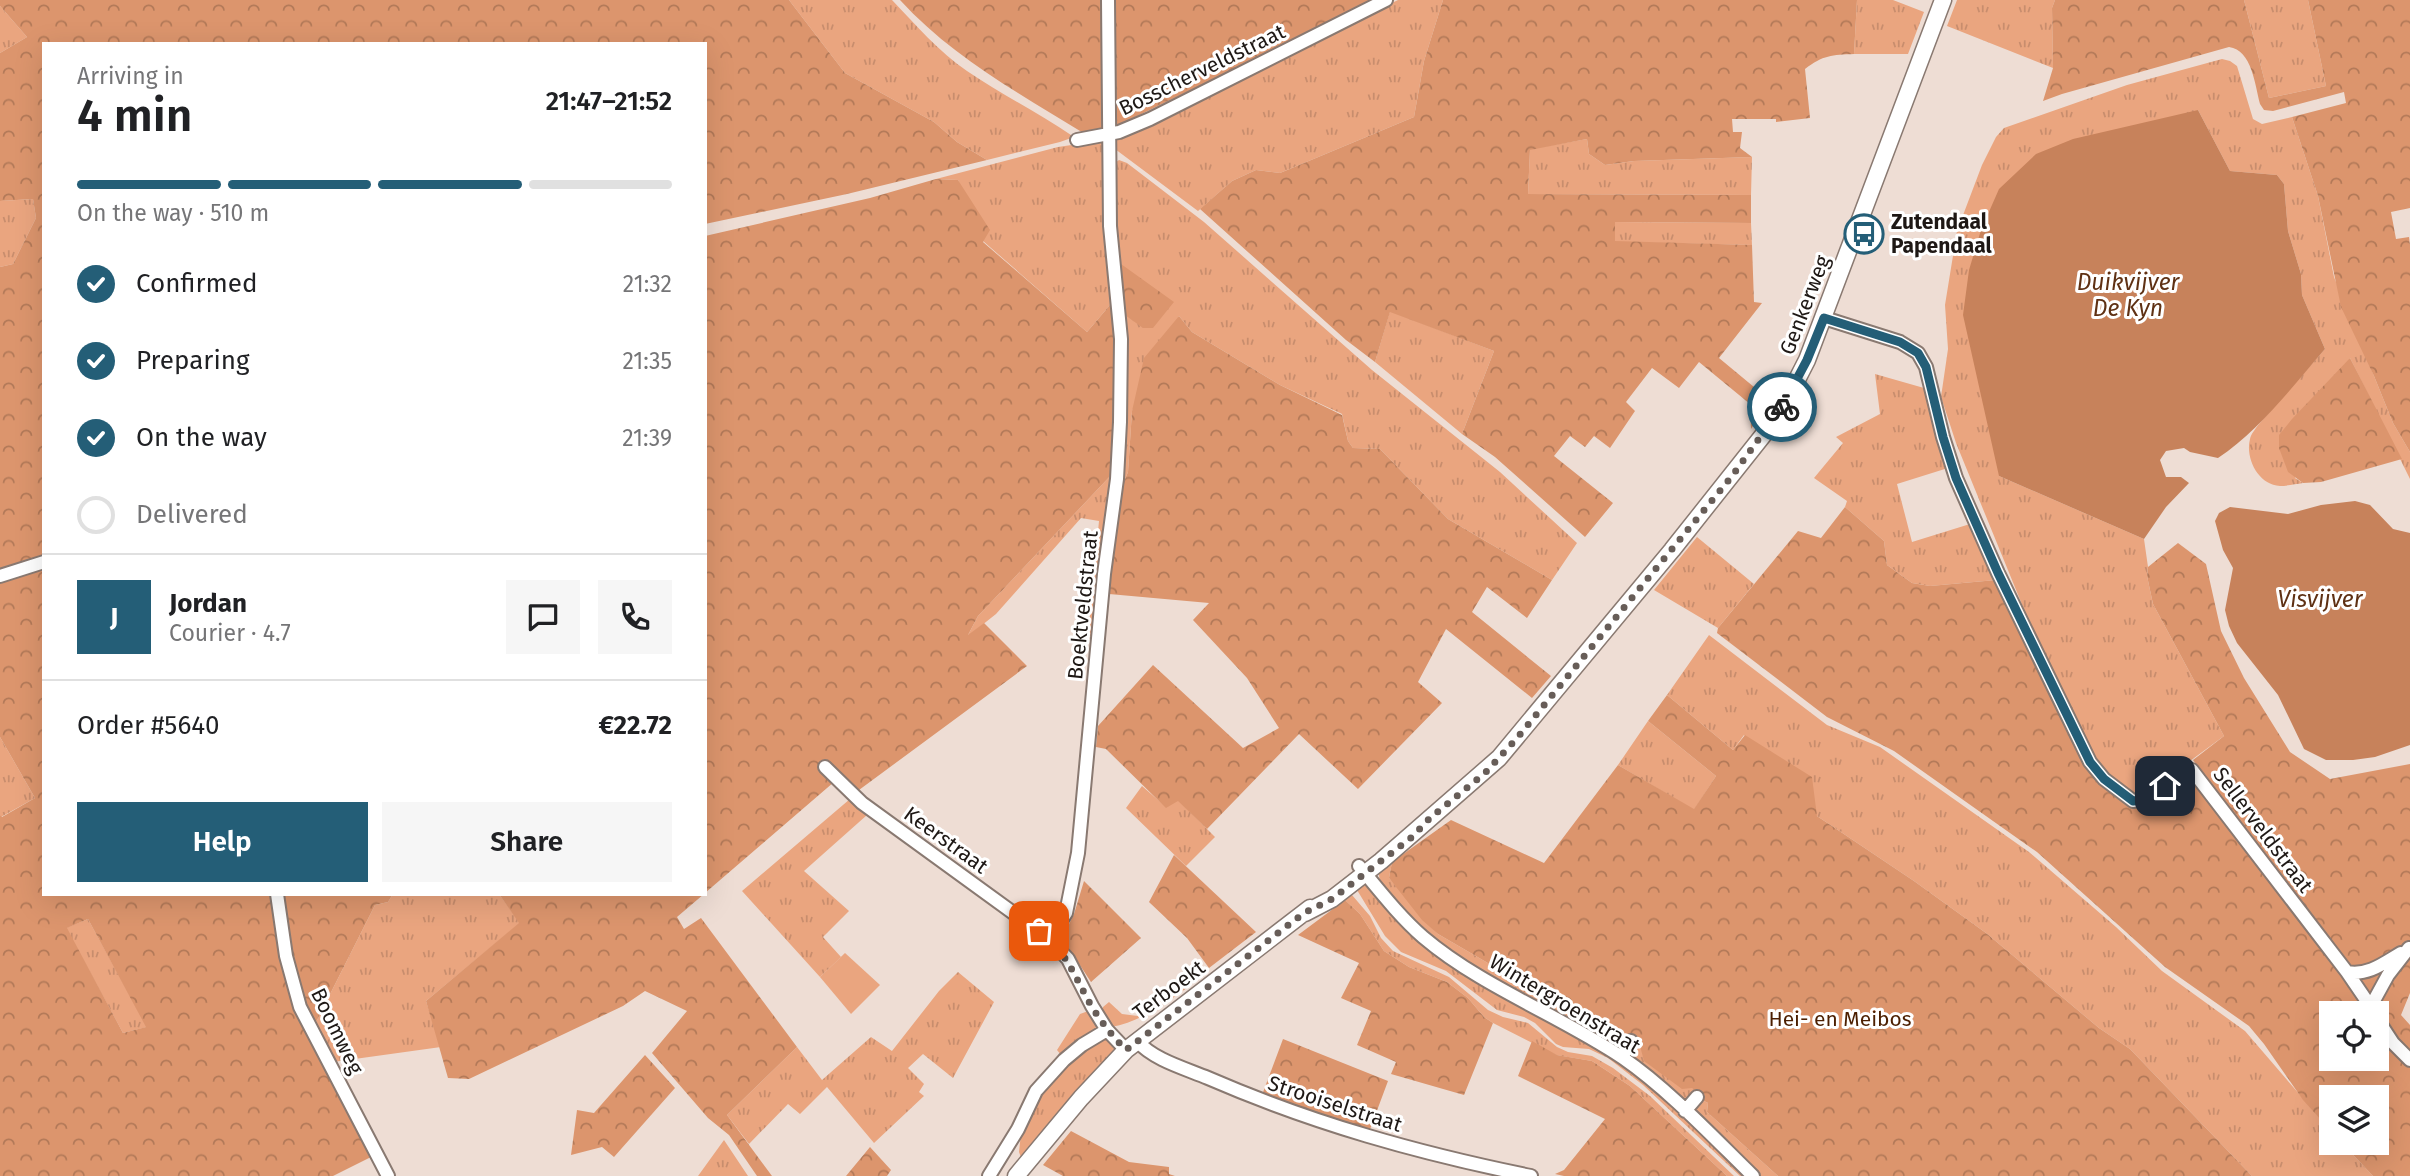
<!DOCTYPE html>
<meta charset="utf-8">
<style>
:root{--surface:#fff;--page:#f6f6f6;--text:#202124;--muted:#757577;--line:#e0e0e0;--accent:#245e77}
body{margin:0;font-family:"Fira Sans",sans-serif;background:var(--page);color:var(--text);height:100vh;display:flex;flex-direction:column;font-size:26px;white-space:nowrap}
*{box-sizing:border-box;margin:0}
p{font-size:23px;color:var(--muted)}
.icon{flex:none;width:38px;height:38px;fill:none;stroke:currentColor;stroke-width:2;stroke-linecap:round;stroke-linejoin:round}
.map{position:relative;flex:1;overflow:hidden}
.panel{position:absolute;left:42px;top:42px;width:665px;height:854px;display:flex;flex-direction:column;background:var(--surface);border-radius:0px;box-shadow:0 7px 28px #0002}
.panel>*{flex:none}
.controls{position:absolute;left:2319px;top:1001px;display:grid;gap:14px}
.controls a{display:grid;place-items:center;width:70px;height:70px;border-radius:0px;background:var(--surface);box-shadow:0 7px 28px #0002;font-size:35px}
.pin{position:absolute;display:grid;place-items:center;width:60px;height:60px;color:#fff;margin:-30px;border-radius:14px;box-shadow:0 4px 10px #0006}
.courier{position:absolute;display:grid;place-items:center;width:70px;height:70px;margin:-35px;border:5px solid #245e77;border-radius:50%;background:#fff;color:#222;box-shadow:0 2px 9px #0007}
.summary em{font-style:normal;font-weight:600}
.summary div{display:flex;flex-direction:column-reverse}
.summary{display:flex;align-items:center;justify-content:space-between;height:119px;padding:0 35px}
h1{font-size:46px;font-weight:600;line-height:52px}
.bar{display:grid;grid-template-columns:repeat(4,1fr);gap:10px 7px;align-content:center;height:84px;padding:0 35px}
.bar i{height:9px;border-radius:5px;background:var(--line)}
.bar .current{background:var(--accent)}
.bar p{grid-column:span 4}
.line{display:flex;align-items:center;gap:18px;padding:0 35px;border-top:2px solid var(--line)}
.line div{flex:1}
.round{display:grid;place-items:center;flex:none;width:74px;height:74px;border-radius:0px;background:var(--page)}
ol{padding:0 35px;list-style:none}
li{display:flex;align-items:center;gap:21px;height:77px}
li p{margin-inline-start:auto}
li .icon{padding:7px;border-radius:50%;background:var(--accent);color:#fff;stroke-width:4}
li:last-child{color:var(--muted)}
li i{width:38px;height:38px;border:4px solid var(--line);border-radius:50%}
.primary-button{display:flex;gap:14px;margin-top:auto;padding:14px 35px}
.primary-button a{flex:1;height:80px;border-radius:0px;background:var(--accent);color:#fff;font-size:28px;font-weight:600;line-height:80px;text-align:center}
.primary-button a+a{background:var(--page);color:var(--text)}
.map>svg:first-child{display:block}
.grass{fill:url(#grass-tufts)}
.forest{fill:url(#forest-crowns);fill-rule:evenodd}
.pitch{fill:#eaa57f}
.water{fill:#c7825b}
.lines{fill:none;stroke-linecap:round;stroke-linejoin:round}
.minor-casing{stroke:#897971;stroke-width:16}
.major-casing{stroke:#897971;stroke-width:19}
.minor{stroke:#fff;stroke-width:12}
.major{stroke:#fff;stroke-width:16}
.done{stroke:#675d58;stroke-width:7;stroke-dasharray:0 12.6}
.route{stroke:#245e77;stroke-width:9}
.labels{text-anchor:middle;stroke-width:6;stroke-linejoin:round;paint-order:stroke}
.street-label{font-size:21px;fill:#1e1815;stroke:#fff}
.poi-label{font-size:21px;font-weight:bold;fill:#1e1815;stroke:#fff;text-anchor:start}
.park-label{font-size:21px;fill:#4c1f01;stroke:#fff}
.water-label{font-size:23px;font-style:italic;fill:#5f3114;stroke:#fff}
</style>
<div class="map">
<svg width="2410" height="1176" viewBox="0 0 2410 1176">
<defs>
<pattern id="grass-tufts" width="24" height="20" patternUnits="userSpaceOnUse" patternTransform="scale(1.75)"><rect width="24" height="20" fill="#eaa57f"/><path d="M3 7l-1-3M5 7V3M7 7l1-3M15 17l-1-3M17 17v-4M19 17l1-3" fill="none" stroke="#c88d6d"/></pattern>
<pattern id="forest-crowns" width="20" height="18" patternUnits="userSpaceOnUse" patternTransform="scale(1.75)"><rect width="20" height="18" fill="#dc956d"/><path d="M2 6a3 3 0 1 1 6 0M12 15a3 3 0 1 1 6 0" fill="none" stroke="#b27958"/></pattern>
</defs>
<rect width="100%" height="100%" fill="#eeddd4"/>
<path class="grass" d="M789 0H892C915 24 939 52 967 71 1002 95 1039 113 1074 137L1060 142 987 160 957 142 934 122 845 73Z
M1398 0H1443L1424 61 1414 117 1280 173 1256 170 1232 181 1198 211 1115 149 1113 140Z
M1857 0H1893L1924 12 1908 54H1854Z
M1957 0H2055L2052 8 2053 68 1947 26Z
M2244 0H2308L2326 86 2269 98Z
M0 6 27 37 0 53Z
M2222 59 2230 61 2237 66 2253 119 2262 124 2292 117 2318 196 2334 277 2393 423 2410 452V479L2350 358 2295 478 2303 483C2296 484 2287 486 2280 486 2258 485 2245 458 2250 439 2251 434 2256 428 2259 424L2325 349 2302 295 2301 274 2288 231 2284 184 2277 175 2230 171 2198 110 1999 476 2144 539 2148 567 2147 576 2153 604 2224 736 2152 789 2136 794 2108 776 2099 766 2030 624 1956 443 1941 397 1948 349 1945 305 1957 231 1982 165 1996 137 2004 128 2127 85Z
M1587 139 1589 154 1605 165 1634 161 1752 157 1751 195 1528 194 1530 149Z
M1105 140 1113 307 1110 305 1087 332 983 241 958 180 936 179 1058 147Z
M1119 160 1127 163 1204 222 1372 370 1500 472 1577 543 1552 580 1448 519 1380 449 1353 448 1348 441 1342 414 1280 385 1192 332 1179 316 1132 411 1128 472 1119 493 1122 321 1112 165Z
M33 199 36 218 13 264 0 267V201Z
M1615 222 1751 223 1752 245 1615 242Z
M1390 311 1494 351 1462 434 1375 362Z
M1875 374 1924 388 1928 392 1948 468 1897 484 1912 542 1970 524 1996 580 1930 586 1912 583 1887 565 1884 541 1845 507 1847 501 1814 478 1843 443 1836 437 1880 414Z
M1114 472 1094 636H1088L1099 521 1081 518 996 614 967 637 978 616Z
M1697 537 1754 584 1718 628 1654 590Z
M1709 635 1827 725 1880 747 2029 852 2116 927 2162 971 2245 1031 2331 1131V1143H2342L2373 1176H2252L2130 1049 2099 1028 1986 933 1914 881 1817 816 1744 735 1733 750 1667 695Z
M1648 721 1716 776 1694 810 1618 765Z
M0 737 35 798 1 817 0 815Z
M1142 786 1166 807 1178 800 1215 837 1186 866 1126 808Z
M850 799 867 815 804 871 849 911 823 937 841 957 820 977 742 891Z
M1392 862 1389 878 1438 934 1618 1039 1625 1035 1628 1039 1619 1046H1610C1540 1005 1444 961 1394 899 1387 891 1378 884 1379 872Z
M1362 885 1370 887 1397 917 1637 1074 1747 1176H1740L1643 1085 1608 1058 1589 1049 1563 1047 1556 1044 1535 1023 1524 1017 1497 1010 1446 971 1401 952 1385 936 1357 890Z
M393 894H499L520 923 426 1001 441 1047 333 1062 315 1024 375 905 388 902Z
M1352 895 1370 916 1381 938 1393 951 1449 977 1488 1010 1503 1017 1528 1023 1557 1047 1568 1052 1592 1056 1613 1068 1650 1096 1734 1176H1727L1630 1086 1592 1061 1556 1055 1493 1023 1484 1017 1468 998 1447 982 1409 967 1384 951 1360 914 1345 900Z
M88 919 147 1027 123 1033 66 928Z
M958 972 994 1002 953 1078 923 1054 908 1068 924 1084 919 1092 924 1096 874 1143 827 1087 800 1114 788 1104 749 1144 727 1115 797 1047 822 1080 871 1037 892 1051 939 991Z
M1185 982 1188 987C1165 1004 1140 1022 1111 1027L1101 1014 1103 1007 1109 1002 1122 1014 1138 1016Z
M1091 1010 1103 1028 1061 1055 1057 1050 1080 1014Z
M1108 1036 1115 1045 1112 1056 1022 1160 1019 1152 1021 1133 1031 1106 1082 1048Z
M1635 1043 1692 1087 1695 1093 1690 1098 1682 1100 1634 1060 1633 1051Z
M1700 1099 1708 1103 1707 1112 1778 1176H1760L1698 1118 1695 1109Z
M724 1140 748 1176H698Z"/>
<path class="forest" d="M0 0H789L845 73 934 122 957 142 987 160 847 194 705 224V44H44V557L0 572V267L13 264 36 218 33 199 0 201V53L27 37 0 6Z
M900 0H1375L1119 125 1085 134C1020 94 952 57 900 0Z
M1443 0H1857L1854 54C1832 55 1823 55 1805 69L1810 118 1776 122V119H1732L1733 132H1742L1740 148 1752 157 1634 161 1605 165 1589 154 1587 139 1530 150 1528 194 1751 195V223L1615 222V241L1752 245 1754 302 1762 303 1719 358 1754 387 1757 384 1767 391 1780 372 1784 376 1751 429 1750 404 1699 362 1679 388 1652 368 1626 402 1635 411 1610 448 1594 436 1585 447 1570 436 1554 456 1613 503 1585 537 1495 457 1462 434 1494 351 1390 312 1375 362 1346 340 1200 209 1232 181 1256 170 1280 173 1414 117 1424 61Z
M2055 0H2244L2269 98 2326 86 2308 0H2410V208L2391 212 2396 239 2409 237 2410 245V452L2393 423 2374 376 2341 307 2318 196 2292 117 2346 103 2344 92 2273 111 2264 110 2260 104C2255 85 2252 50 2229 47L2062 94 2043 101 2053 68 2052 8Z
M936 179 958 180 990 230 983 242 1087 332 1110 305 1113 307 1116 353 1114 472 978 616 968 635 984 623 1027 666 859 790 831 765 834 782 705 893V236L870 198Z
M1121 264 1174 302 1153 328H1143L1125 315Z
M1179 316 1192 332 1280 385 1342 415 1348 441 1353 448 1380 449 1448 519 1552 580 1527 618 1487 587 1472 612 1551 676 1532 698 1446 629 1418 682 1442 703 1358 789 1299 734 1207 829 1178 801 1166 808 1106 749 1096 747 1098 726 1153 665 1243 748 1279 728 1247 678 1193 620 1209 603 1109 594 1110 554 1119 493 1128 472 1132 411 1144 358Z
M2350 358 2402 459 2321 482 2303 483 2288 472 2279 448V435L2292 419Z
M1845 507 1884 541 1887 565 1912 583 1930 586 1996 580 2099 783 2126 802 2143 805 2199 768 2193 760 2224 736 2153 604 2147 576 2148 567 2178 543 2206 564 2221 631 2244 678 2290 752 2330 779 2410 764V993L2401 1015 2410 1025V1176H2373L2342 1143H2376V1097H2331V1131L2303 1100 2264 1044 2249 1026 2165 967 2037 852 1894 751 1827 717 1717 633 1718 628 1798 531 1821 538ZM2331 1013H2376V1059H2331Z
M44 566V894H270L290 994 325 1070 373 1156 333 1176H0V815L2 817 35 798 0 737V581ZM88 919 146 1027 123 1033 67 928Z
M1667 695 1733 750 1745 735 1812 777 1817 816 1914 881 1986 933 2099 1028 2130 1049 2252 1176H1778L1707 1112 1708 1103 1700 1099 1692 1088 1682 1089 1644 1061 1640 1046 1625 1035 1618 1039 1438 934 1422 920 1389 878 1392 862 1451 820 1544 863 1618 765 1694 809 1716 776 1648 721Z
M1174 855 1256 932 1209 968 1187 938 1149 902Z
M1084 881 1141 938 1091 982 1064 941 1065 932 1074 914Z
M280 894H393L388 902 375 905 315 1024C293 985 287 938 280 894Z
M499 894H704L677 917 684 929 701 918 797 1047 727 1115 772 1176H757L729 1135 708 1118 652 1053 687 1011 645 991 623 1006 469 1079 448 1078 426 1001 519 923Z
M1345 900 1360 914 1384 951 1409 967 1447 982 1468 998 1484 1017 1493 1023 1464 1095 1391 1074 1396 1062 1357 1045 1371 1011 1341 998 1359 963 1298 935Z
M1283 1039 1388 1081 1369 1132 1262 1095Z
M1532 1041 1557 1055 1592 1061 1630 1086 1727 1176H1564L1555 1174 1564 1170 1605 1119 1518 1076Z
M645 1055 675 1088 614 1157 602 1147 571 1155 577 1110 594 1113Z
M1071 1131 1129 1162 1169 1167V1174L1175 1176H1063L1043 1165Z
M870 1147 891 1170 887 1176H846Z"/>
<path class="pitch" d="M845 953 880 985 851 1014 820 977Z"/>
<path class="water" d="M2198 110 2230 171 2277 175 2284 184 2288 231 2301 274 2302 295 2325 349C2292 387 2260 430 2218 458L2190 452 2184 448 2166 451 2160 460 2166 477H2181L2189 483 2166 507 2144 539 1999 476 1963 315 1969 270 1981 230 1999 189 2036 154 2073 139Z
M2355 501 2370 505 2393 529 2410 533V745L2375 757 2353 760H2326L2304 749 2278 695 2237 643 2229 626 2225 610 2233 568 2223 550 2215 521 2219 513 2230 507 2288 514 2321 505Z"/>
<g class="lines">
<g class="minor-casing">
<path id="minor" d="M1077 140 1119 132 1150 119 1386 0
M1824 318 1900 342 1918 353 1926 367 1943 437 1956 478 1998 573 2090 762 2104 779 2133 801 2142 800 2192 770 2347 972 2375 1013
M0 576 44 562
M825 767 862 803 1049 939 1068 959 1092 1006 1107 1030 1126 1050
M1359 866C1379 890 1399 916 1423 937 1482 987 1559 1015 1623 1058 1668 1089 1714 1138 1753 1176
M277 894 286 956 300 1007 388 1176
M1049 939 1066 913 1078 853 1104 574 1117 479 1120 422 1121 339 1110 226 1108 0
M2347 972C2368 976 2384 963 2401 953
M2371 1006 2388 975 2409 948
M2376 1017 2393 1043 2410 1060
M1137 1041C1154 1060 1184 1068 1208 1078 1314 1124 1418 1153 1531 1176
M1622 1057 1631 1041
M1685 1111 1697 1097
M989 1176 1018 1129 1036 1091 1064 1060 1082 1045 1107 1030"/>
</g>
<g class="major-casing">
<path id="major" d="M1305 913 1332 899 1381 861 1499 758 1672 550 1768 429 1781 411 1807 360 1943 0
M1016 1176 1081 1098 1126 1050 1310 908"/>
</g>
<use href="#minor" class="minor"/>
<use href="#major" class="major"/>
</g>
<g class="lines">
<path class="done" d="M1039 931C1068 953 1075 978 1092 1007 1102 1023 1113 1037 1126 1050L1304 913 1332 899 1412 837 1430 818 1485 773 1517 738 1732 476 1782 407"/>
<path class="route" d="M1782 407 1807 360 1824 318 1900 342 1918 353 1926 367 1943 437 1956 478 1998 573 2090 762 2104 779 2133 801 2142 800 2165 786"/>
</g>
<defs>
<g id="bus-ring" transform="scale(2.0125)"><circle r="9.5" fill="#fff" stroke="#245e77" stroke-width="1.5"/><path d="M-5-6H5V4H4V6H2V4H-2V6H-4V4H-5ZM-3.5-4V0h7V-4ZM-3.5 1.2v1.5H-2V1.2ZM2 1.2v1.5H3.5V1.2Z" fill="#245e77"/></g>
</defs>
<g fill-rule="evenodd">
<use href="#bus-ring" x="1864" y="234"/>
</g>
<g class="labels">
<g class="street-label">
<text transform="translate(1202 70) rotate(-26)" y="7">Bosscherveldstraat</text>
<text transform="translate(1805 305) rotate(-69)" y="7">Genkerweg</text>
<text transform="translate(1083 605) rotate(-84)" y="7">Boektveldstraat</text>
<text transform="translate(2263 830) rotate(53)" y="7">Sellerveldstraat</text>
<text transform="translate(946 840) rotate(36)" y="7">Keerstraat</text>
<text transform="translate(1169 990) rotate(-37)" y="7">Terboekt</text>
<text transform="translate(1565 1004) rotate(31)" y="7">Wintergroenstraat</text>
<text transform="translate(337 1031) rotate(64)" y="7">Boomweg</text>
<text transform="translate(1335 1104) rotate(18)" y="7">Strooiselstraat</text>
</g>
<g class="poi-label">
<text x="1891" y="229">Zutendaal<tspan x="1891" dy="24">Papendaal</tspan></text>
</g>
<g class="park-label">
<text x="1840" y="1026">Hei- en Meibos</text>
</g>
<g class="water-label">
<text x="2128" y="290">Duikvijver<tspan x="2128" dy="26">De Kyn</tspan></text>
<text x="2320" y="607">Visvijver</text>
</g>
</g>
</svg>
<div class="controls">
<a><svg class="icon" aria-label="locate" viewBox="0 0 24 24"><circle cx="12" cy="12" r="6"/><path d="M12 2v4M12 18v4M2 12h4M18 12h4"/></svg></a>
<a><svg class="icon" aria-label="layers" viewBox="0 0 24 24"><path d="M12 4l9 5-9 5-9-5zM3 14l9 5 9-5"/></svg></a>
</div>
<div class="pin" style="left:1039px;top:931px;background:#ea580c"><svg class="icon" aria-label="bag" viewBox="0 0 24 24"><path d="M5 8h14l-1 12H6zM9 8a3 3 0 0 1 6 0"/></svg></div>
<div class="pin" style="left:2165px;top:786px;background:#1f2937"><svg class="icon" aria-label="home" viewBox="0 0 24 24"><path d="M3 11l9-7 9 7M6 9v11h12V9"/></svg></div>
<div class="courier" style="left:1782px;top:407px"><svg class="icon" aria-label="bike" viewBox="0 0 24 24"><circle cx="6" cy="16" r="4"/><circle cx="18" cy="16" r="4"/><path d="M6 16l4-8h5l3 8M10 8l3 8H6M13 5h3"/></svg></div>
<section class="panel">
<div class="summary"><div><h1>4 min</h1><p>Arriving in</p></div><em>21:47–21:52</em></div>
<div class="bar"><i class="current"></i><i class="current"></i><i class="current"></i><i></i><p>On the way · 510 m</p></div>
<ol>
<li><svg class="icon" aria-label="check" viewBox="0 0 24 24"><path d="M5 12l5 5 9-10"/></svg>Confirmed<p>21:32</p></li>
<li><svg class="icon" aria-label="check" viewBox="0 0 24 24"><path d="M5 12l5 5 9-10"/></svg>Preparing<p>21:35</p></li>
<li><svg class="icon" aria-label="check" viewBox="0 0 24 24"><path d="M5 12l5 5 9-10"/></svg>On the way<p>21:39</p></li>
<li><i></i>Delivered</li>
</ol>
<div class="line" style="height:126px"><b class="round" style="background:var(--accent);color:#fff">J</b><div><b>Jordan</b><p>Courier · 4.7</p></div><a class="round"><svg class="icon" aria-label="chat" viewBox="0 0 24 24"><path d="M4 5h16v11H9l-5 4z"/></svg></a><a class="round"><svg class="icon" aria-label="phone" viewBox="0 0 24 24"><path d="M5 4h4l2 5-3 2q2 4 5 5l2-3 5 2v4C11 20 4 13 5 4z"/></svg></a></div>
<div class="line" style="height:91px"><div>Order #5640</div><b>€22.72</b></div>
<div class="primary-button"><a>Help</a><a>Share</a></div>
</section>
</div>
